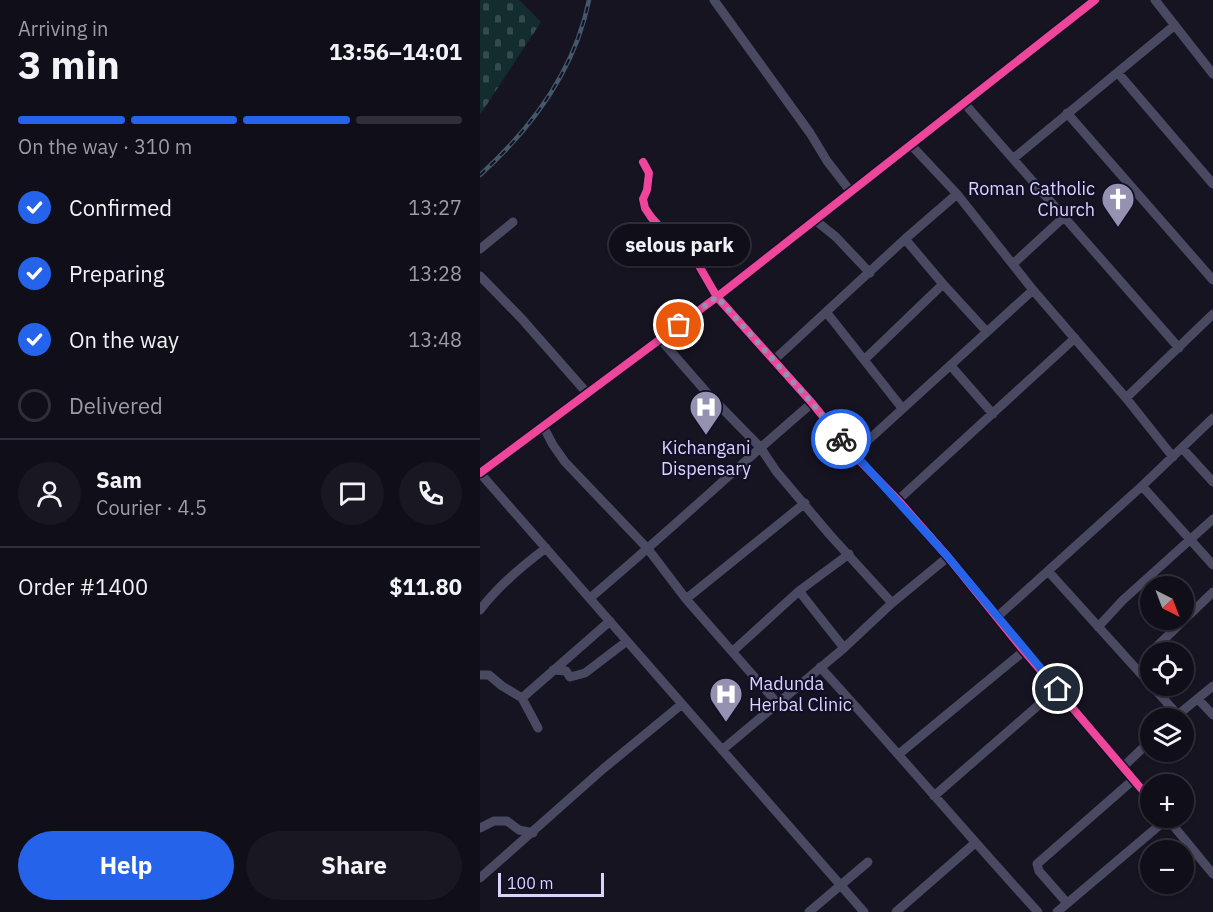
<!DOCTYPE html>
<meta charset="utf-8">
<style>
:root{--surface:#100f19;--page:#191822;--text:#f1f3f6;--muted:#9c9ca2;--line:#302f38;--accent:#2563eb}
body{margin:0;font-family:"IBM Plex Sans",sans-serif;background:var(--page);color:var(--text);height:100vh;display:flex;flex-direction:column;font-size:22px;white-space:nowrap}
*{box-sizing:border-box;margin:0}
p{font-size:20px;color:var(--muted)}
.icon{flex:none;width:33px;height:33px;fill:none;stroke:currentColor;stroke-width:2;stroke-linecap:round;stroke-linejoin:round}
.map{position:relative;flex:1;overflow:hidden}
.sheet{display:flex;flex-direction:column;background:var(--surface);width:480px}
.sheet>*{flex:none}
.needle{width:39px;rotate:138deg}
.controls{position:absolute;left:660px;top:576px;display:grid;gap:12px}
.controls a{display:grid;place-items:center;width:54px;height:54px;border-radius:50%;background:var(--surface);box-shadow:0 2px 4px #0004,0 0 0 2px var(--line);font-size:30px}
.scale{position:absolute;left:18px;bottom:15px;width:106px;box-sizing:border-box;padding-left:6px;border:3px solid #d9d4ff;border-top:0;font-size:16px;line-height:21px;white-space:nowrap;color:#d9d4ff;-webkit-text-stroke:4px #130f26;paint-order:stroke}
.pin{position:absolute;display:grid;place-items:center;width:51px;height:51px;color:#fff;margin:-26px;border:3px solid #fff;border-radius:50%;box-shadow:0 2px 6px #0007}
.courier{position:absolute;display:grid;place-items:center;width:60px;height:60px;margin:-30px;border:4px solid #2563eb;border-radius:50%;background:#fff;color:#222;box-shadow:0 2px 8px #0007}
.bubble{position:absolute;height:42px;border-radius:21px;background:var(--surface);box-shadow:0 2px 4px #0004,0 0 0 2px var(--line);font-size:20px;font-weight:800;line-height:42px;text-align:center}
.headline em{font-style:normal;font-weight:800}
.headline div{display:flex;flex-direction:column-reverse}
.headline{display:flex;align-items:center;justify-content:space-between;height:102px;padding:0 18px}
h1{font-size:39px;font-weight:800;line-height:45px}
.bar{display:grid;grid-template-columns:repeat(4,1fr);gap:9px 6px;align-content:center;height:72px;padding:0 18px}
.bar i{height:8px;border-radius:4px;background:var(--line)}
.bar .selected{background:var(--accent)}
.bar p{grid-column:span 4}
.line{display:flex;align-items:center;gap:15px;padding:0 18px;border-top:2px solid var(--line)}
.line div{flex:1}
.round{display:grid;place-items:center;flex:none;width:63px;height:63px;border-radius:32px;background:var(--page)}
ol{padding:0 18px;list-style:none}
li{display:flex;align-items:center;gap:18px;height:66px}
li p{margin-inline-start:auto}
li .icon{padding:6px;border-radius:50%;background:var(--accent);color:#fff;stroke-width:4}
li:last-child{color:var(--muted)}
li i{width:33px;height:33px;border:3px solid var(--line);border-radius:50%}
.action{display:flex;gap:12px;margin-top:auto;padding:12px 18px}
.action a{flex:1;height:69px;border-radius:36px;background:var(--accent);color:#fff;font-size:24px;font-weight:800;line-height:69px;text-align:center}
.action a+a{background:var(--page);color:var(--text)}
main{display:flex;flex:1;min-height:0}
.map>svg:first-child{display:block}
.cemetery{fill:url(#cemetery-stones)}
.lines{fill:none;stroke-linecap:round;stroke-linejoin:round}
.minor{stroke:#4a4962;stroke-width:9}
.rail-casing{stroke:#43596b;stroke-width:4.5}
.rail{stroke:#130f26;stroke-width:2;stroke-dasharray:7;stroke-linecap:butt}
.cycleway-casing{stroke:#130f26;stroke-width:11}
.cycleway{stroke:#ed469a;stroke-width:8}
.done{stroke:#9591b1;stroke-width:6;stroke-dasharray:0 10.8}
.route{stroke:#2563eb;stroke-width:8}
.labels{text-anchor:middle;stroke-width:4.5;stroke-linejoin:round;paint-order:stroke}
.poi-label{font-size:18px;fill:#d9d4ff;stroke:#130f26;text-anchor:end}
</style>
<main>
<section class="sheet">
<div class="headline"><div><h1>3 min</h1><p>Arriving in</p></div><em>13:56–14:01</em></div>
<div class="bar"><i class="selected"></i><i class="selected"></i><i class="selected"></i><i></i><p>On the way · 310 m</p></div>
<ol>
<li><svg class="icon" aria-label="check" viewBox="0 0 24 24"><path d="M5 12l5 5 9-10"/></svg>Confirmed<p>13:27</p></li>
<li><svg class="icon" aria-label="check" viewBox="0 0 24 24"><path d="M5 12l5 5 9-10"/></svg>Preparing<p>13:28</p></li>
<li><svg class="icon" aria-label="check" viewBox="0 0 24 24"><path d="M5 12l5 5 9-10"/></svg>On the way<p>13:48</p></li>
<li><i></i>Delivered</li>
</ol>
<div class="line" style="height:108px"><a class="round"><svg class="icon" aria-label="person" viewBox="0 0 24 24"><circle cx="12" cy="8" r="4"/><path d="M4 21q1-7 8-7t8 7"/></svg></a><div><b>Sam</b><p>Courier · 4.5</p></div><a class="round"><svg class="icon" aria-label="chat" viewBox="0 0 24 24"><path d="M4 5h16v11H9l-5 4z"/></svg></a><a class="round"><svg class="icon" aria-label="phone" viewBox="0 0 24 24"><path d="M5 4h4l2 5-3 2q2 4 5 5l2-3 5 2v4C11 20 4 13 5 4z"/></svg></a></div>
<div class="line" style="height:78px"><div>Order #1400</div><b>$11.80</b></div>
<div class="action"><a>Help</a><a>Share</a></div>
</section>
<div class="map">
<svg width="733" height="912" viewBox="0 0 733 912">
<defs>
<pattern id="cemetery-stones" width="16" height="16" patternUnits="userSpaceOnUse" patternTransform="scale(1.5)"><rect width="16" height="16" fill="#132c2d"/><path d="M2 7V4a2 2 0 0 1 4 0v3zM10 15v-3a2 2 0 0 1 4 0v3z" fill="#354a4c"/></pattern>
</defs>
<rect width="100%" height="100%" fill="#161421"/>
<path class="cemetery" d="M0 0H39L61 22 0 115Z"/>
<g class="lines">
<path class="minor" d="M234 0 330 133 347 161 371 192
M675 0 733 74
M638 73 733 184
M484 103 699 348
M587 113 733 280
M431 145 477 194 553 290 646 398 693 457
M534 158 695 25
M163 162 169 173 167 190 163 199 165 208 171 217 185 233 218 264 237 297 332 403 373 454 418 500 468 557 544 651 670 799
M335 220 356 237 390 273
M425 239 463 284 507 332
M0 249 33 222
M533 264 584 217
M0 276 41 318 107 393
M347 313 422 408
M180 339 228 394 280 447 296 471 350 535 412 603
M294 360 425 239 477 194
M384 360 463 284
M471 366 513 414
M646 398 733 314
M63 426 73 445 85 462 168 549 206 599 298 704
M702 448 733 482
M373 454 553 290
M0 473 237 297 615 0
M0 473 384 912
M662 486 733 565
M418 500 595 338
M568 571 670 684
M319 591 369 554
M110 598C185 535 257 467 332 403
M206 599 325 503
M0 610C18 586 42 566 66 548
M517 617 662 486 733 418
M618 627 643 600 733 519
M253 651 319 591 364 648
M671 652 733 592
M340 667C414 748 484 831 558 912
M73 670 86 671 90 677 105 673 147 641
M0 675H9L22 686 42 698 58 728
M672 686 698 715
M42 698 130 621
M718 699 733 715
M694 718 733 686
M242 750 364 648 412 603 468 557
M419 754 544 651
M643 767 670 741
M454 796 577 689
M687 818 733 874
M0 828 14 821H27L39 830 53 833
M0 878 123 769 202 704
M587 903 559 871 557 864 653 780
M329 912 388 862
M416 912 495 843
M577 912 688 818"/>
<g class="rail-casing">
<path id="rail" d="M0 175C52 128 95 69 109 0"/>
</g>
<use href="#rail" class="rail"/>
<g class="cycleway-casing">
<path id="cycleway" d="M163 162 169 173 167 190 163 199 165 208 171 217 185 233 218 264 237 297 332 403 373 454 418 500 468 557 544 651 670 799
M0 473 237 297 615 0"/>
</g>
<use href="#cycleway" class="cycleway"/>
</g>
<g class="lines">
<path class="done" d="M199 325 237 297 332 403 361 439"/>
<path class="route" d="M361 439 468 557 578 689"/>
</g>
<defs>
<g id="church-pin" transform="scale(1.725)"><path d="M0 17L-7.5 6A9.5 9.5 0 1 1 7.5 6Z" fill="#9591b1" stroke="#130f26"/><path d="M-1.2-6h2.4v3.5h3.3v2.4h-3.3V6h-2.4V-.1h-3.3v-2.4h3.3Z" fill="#fff"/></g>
<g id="hospital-pin" transform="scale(1.725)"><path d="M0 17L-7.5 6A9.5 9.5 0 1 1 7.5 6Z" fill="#9591b1" stroke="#130f26"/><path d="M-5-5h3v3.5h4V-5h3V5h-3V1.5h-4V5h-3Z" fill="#fff"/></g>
</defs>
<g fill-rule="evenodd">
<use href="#church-pin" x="638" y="199"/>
<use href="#hospital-pin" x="226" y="407"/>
<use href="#hospital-pin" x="246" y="694"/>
</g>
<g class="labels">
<g class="poi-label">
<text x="615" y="195">Roman Catholic<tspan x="615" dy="21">Church</tspan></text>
<text x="226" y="454" text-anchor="middle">Kichangani<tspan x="226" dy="21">Dispensary</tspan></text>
<text x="269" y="690" text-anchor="start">Madunda<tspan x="269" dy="21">Herbal Clinic</tspan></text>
</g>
</g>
</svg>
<div class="controls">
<a><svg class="needle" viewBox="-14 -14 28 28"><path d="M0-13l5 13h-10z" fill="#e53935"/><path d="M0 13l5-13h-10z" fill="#9c9ca2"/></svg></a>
<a><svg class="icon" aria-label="locate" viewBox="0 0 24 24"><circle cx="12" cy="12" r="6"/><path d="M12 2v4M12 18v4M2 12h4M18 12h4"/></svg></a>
<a><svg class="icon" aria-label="layers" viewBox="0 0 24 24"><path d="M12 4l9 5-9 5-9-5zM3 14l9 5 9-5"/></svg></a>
<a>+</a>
<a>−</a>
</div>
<div class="scale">100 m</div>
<div class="pin" style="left:199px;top:325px;background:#ea580c"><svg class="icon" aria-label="bag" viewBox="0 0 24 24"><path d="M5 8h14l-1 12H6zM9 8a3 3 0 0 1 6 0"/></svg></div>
<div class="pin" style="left:578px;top:689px;background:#1f2937"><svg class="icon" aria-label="home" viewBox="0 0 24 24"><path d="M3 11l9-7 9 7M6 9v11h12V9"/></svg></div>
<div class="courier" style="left:361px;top:439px"><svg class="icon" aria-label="bike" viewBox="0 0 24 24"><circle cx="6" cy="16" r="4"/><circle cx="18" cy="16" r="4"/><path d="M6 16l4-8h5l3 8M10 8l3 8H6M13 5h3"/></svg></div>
<div class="bubble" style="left:129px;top:224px;width:141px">selous park</div>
</div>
</main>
